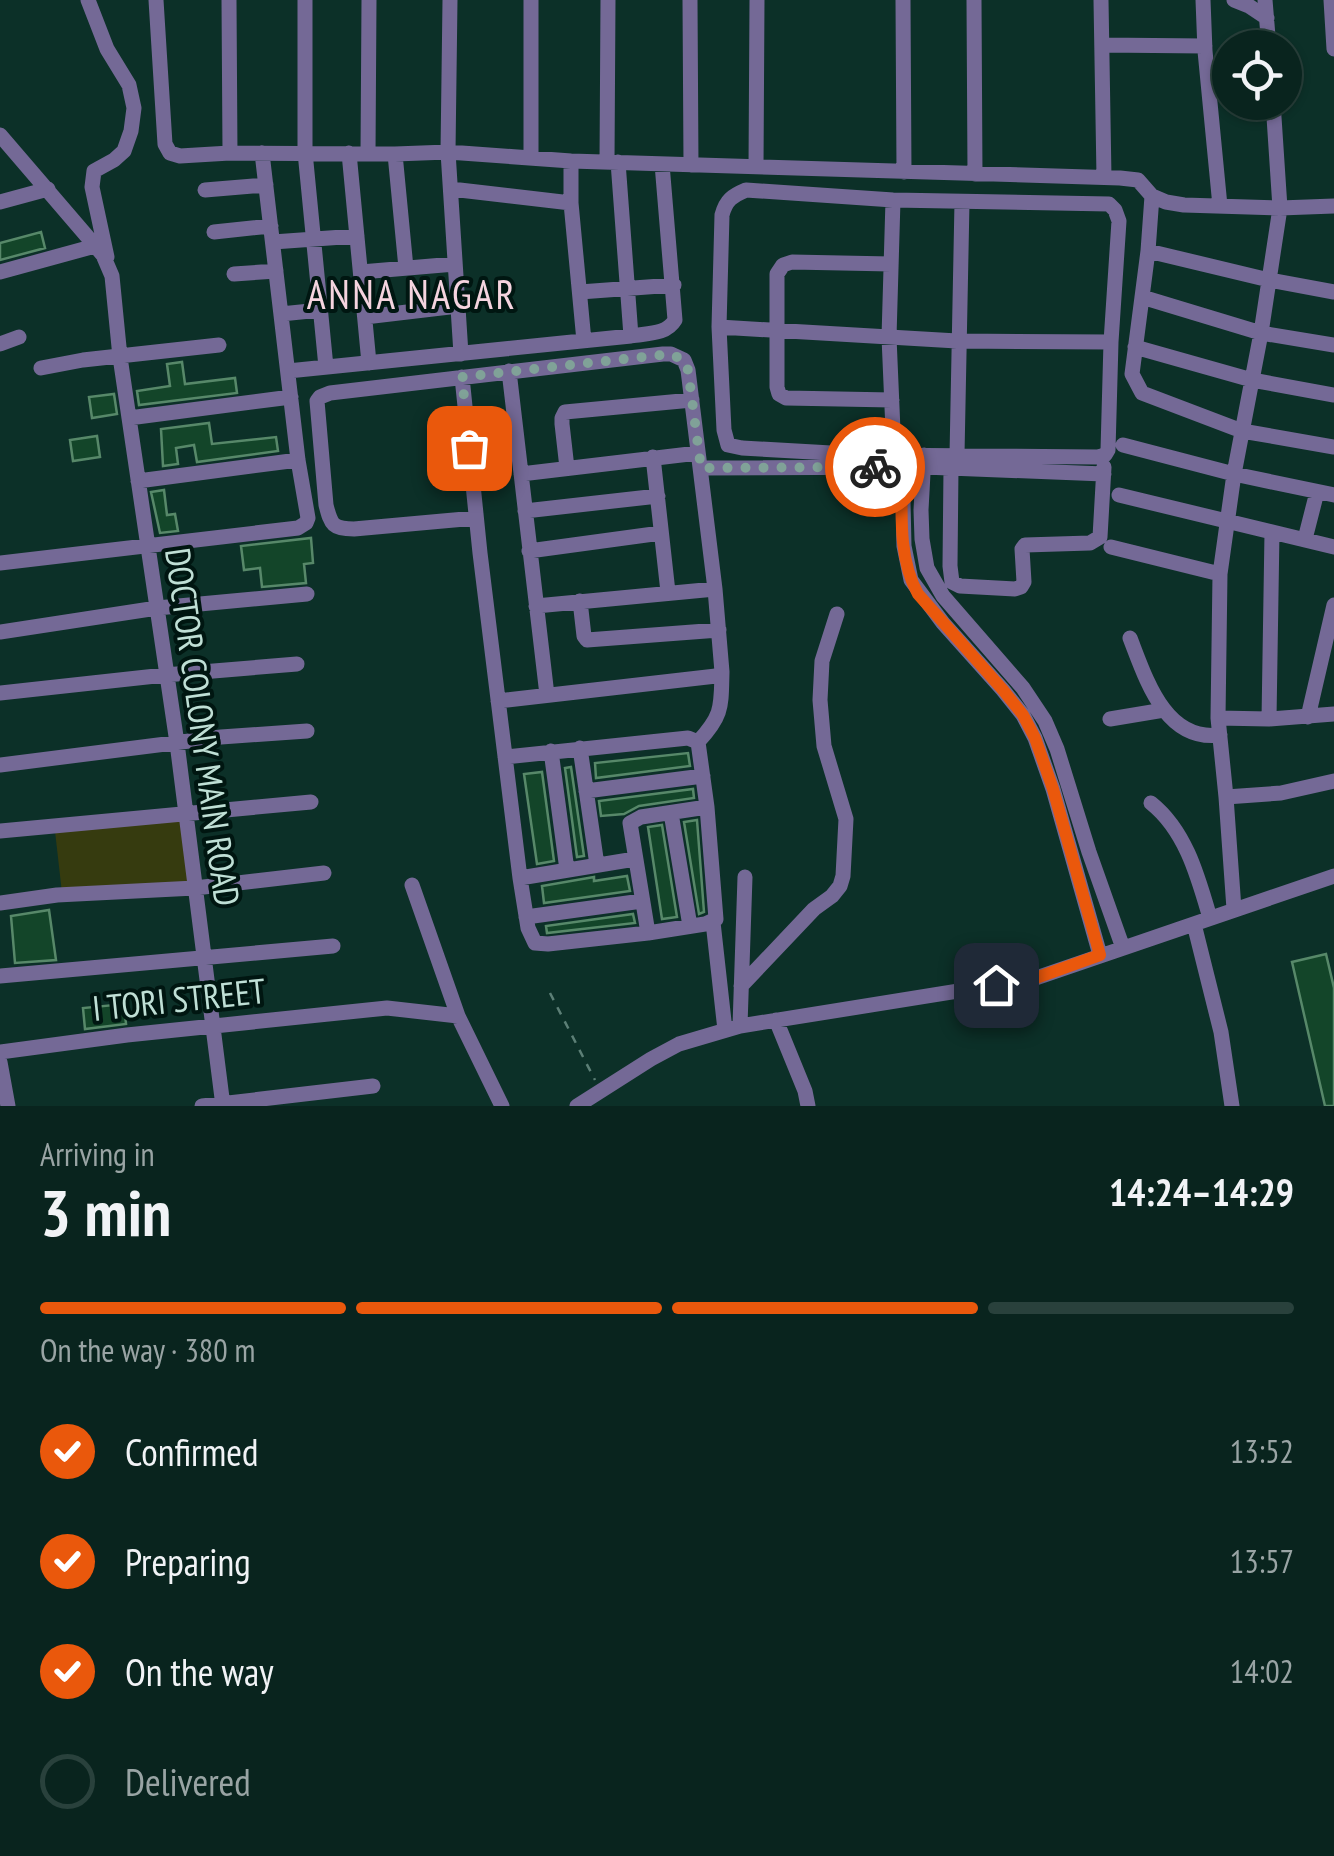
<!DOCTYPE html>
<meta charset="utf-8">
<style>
:root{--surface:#09241e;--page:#17302b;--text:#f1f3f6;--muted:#99a4a4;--line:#29413c;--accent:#ea580c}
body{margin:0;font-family:"PT Sans Narrow",sans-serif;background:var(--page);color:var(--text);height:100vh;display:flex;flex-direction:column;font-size:38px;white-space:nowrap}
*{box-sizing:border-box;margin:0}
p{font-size:32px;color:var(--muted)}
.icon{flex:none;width:55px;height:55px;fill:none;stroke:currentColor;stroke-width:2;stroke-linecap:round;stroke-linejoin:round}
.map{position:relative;height:1106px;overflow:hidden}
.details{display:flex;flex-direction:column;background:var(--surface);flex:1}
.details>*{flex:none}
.tools{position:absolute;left:1212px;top:30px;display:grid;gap:20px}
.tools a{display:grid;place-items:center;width:90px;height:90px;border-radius:50%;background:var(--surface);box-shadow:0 2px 8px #0004,0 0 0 2px var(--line);font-size:50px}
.pin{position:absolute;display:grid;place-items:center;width:85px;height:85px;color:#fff;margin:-42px;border-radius:20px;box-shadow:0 5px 15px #0006}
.courier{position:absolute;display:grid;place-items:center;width:100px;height:100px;margin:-50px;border:8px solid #ea580c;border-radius:50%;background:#fff;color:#222;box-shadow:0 2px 12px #0007}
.overview em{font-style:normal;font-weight:800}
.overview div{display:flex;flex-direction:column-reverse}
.overview{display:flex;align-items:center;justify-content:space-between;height:170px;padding:0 40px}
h1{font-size:65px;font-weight:800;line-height:75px}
.bar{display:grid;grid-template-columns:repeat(4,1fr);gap:15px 10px;align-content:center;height:120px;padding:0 40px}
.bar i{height:12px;border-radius:8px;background:var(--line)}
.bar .active{background:var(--accent)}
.bar p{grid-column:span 4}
ol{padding:0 40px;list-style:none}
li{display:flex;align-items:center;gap:30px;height:110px}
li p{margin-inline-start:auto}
li .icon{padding:10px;border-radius:50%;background:var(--accent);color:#fff;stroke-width:4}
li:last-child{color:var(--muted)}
li i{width:55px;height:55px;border:5px solid var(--line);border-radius:50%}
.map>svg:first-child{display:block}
.green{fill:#363b0f}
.building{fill:#134529;stroke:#578869;stroke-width:2.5}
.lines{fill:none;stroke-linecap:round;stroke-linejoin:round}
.path{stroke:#5c7f76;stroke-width:2.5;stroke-dasharray:8 8;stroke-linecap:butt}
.minor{stroke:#746996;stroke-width:15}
.done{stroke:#80a298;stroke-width:10;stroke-dasharray:0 18}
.route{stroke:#ea580c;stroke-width:12}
.labels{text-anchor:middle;stroke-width:8;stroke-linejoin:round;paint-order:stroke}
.street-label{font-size:35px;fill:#bfdfd5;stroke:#001611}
.quarter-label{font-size:40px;letter-spacing:2.5px;fill:#f5d4df;stroke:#001611}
</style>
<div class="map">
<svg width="1334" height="1106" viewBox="0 0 1334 1106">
<rect width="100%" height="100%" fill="#0c3028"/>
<path class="green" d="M182 821 189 882 62 893 55 831Z"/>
<path class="building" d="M41 232 45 248 0 260V243Z
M182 362 185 384 235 378 237 393 139 405 137 391 170 386 167 364Z
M114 394 117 414 92 418 89 397Z
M209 423 212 444 276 437 278 451 197 462 194 445 176 448 178 464 163 466 161 429Z
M97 436 100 457 73 461 70 440Z
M164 490 167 515 175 514 178 531 160 533 151 492Z
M311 538 313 563 304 564 306 583 262 587 260 568 244 570 241 546Z
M688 753 690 766 596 778 595 763Z
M571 767 584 856 577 857 565 768Z
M542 772 554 861 537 864 524 774Z
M693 789 694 798 639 806 624 814 601 816 599 801Z
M697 820 704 912 699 914 684 822Z
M662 825 677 917 662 919 648 827Z
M627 876 630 891 544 903 542 886 594 877V881Z
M49 910 56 960 15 963 11 916Z
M633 914 635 923 547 933 546 926Z
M1326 954 1334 988V1106H1325L1292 962Z
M124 1004 126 1024 85 1029 83 1008Z"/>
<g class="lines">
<path class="path" d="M550 993 595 1080"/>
<path class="minor" d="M88 0 107 49 129 85 134 108 131 131 124 151 114 160 94 171 92 187 107 257
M156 0 165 144 170 153 180 156 230 153 395 154 448 152 571 161 1120 178 1138 180 1152 196 1166 202 1184 205 1280 208 1334 206
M229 0 230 153
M305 0V152L326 367
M450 0 448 152 461 354
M690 0 691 165
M903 0 904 172
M974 0 975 174
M1101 0 1104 177
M1203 0 1205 51 1220 206
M1234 0 1249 6 1267 18
M1265 0 1269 48
M1331 0 1334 49
M1102 45 1205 46
M0 135 103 255 112 276 120 357 177 743 223 1106
M349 153 369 363
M368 154 369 0
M395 154 406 268
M531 158V0
M571 161V203L584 341
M607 162 608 0
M618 162 631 336
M756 167 757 0
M451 189 571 203
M205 190 266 185
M746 190 893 200 1109 204 1115 210 1119 221 1111 342 1108 450 1105 455 1098 457 866 455 742 448 728 445 724 430 719 327 722 215C726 200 732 196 746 190Z
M1152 196 1148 251 1132 374 1142 393 1242 431 1334 447
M893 200 889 337 894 454
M0 202 48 189
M214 232 271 226
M273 242 357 236
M1148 251 1269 280 1334 292
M891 264 792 262 783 265 777 274V387L779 394 786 398 892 400
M0 272 95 246
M361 272 455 264
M234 274 276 271
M580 292 674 285
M1142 297 1261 333 1334 345
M281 314 320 310
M365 317 458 306
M719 327 957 341 1111 342
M0 344 19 337
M1135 347 1252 380 1334 395
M41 368 83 360 219 345
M288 371 631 336C647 333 666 335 675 320L662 164
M509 371 547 695
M462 377 480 553 520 878 528 928 535 943 548 944 648 933 705 924 716 919 707 807 698 742
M129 418 291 397
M1123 445 1234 474 1334 495
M902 455 904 546 911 580 943 623 1003 690 1023 715 1035 738 1053 789 1100 955
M924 455 921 510 922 539 927 568 943 596 1023 688 1045 721 1057 749 1089 852 1123 948
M957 455 962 202
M653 457 668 592
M567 468 562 424V418L565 412 692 400
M701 468 924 467 1104 474
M951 468 950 566 952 582 960 586 1015 589 1021 587 1024 582 1022 549 1025 545 1090 543 1100 537 1104 467
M521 474 698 453
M138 481 298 460
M1119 495 1334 547
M525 511 658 496
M476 518 354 529C333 529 331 525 326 505L317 401 320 397 330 393 663 354H671L684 360 688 370 715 589 722 672 716 676 498 701
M1305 539 1317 492
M1111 547 1220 574
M529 551 661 533
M0 563 298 528 306 523 308 518 298 460 262 153
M580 601 584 636 587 640 719 630
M536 606 715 589
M0 632 157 608 307 594
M1130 638C1146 679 1165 742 1220 735
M0 693 165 675 297 664
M1308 717 1334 605
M1218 718 1269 719 1334 714
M1110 719 1164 710
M1269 719 1272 532
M698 742C723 715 721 707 722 672
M580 748 597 865
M551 751 567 870
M505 757 688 738 698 742
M0 765 221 737 307 731
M586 791 703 776
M1226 797 1281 793 1334 781
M1151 803C1186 831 1198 877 1210 918
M671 813 690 926
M0 831 311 802
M520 878 635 859
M412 885 458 1016 502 1106
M0 903 57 895 195 888 324 873
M1234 909 1226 797 1218 718 1220 574 1234 474 1261 333 1280 208 1273 102
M526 917 642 901
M713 922 725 1030
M1194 924 1221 1032 1232 1106
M648 933 630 823 641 817 707 807
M0 976 333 946
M741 986 814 909 832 896 840 886 843 876 846 819 824 746 820 700 822 661 837 614
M776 1020 805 1091 808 1106
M740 1026 745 877
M0 1052 127 1035 387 1008 458 1016
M0 1062 8 1106
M202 1106 373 1086
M577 1106 651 1059 679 1044 740 1026 1033 979 1334 876"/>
</g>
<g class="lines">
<path class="done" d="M469 448 462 377 670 354 684 360 688 370 701 468 875 467"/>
<path class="route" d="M875 467H902C902 508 897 557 918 594L1003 690 1023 715 1035 738 1053 789 1100 955 1033 979 996 985"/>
</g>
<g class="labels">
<g class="street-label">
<text transform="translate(202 727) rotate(82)" y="12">DOCTOR COLONY MAIN ROAD</text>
<text transform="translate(179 1000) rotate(-6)" y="12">I TORI STREET</text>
</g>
<g class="quarter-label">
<text x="412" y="309">ANNA NAGAR</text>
</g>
</g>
</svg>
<div class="tools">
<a><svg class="icon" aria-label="locate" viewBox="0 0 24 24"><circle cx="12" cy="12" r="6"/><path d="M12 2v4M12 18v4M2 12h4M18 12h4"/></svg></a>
</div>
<div class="pin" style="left:469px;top:448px;background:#ea580c"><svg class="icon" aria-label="bag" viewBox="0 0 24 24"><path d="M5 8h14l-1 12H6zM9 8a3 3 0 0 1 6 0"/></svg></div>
<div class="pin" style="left:996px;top:985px;background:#1f2937"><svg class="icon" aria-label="home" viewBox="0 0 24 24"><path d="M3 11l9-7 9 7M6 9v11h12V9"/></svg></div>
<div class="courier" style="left:875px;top:467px"><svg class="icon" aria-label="bike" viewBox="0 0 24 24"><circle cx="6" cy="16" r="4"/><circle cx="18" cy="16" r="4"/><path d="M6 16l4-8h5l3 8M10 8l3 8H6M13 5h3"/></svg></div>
</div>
<section class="details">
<div class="overview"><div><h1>3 min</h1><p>Arriving in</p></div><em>14:24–14:29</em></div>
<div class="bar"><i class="active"></i><i class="active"></i><i class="active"></i><i></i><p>On the way · 380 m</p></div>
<ol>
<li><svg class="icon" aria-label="check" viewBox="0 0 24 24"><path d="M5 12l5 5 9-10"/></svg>Confirmed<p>13:52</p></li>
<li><svg class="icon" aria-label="check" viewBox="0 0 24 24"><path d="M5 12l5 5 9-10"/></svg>Preparing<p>13:57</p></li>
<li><svg class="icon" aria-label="check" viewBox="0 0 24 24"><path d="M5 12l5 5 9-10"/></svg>On the way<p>14:02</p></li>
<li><i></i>Delivered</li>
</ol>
</section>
